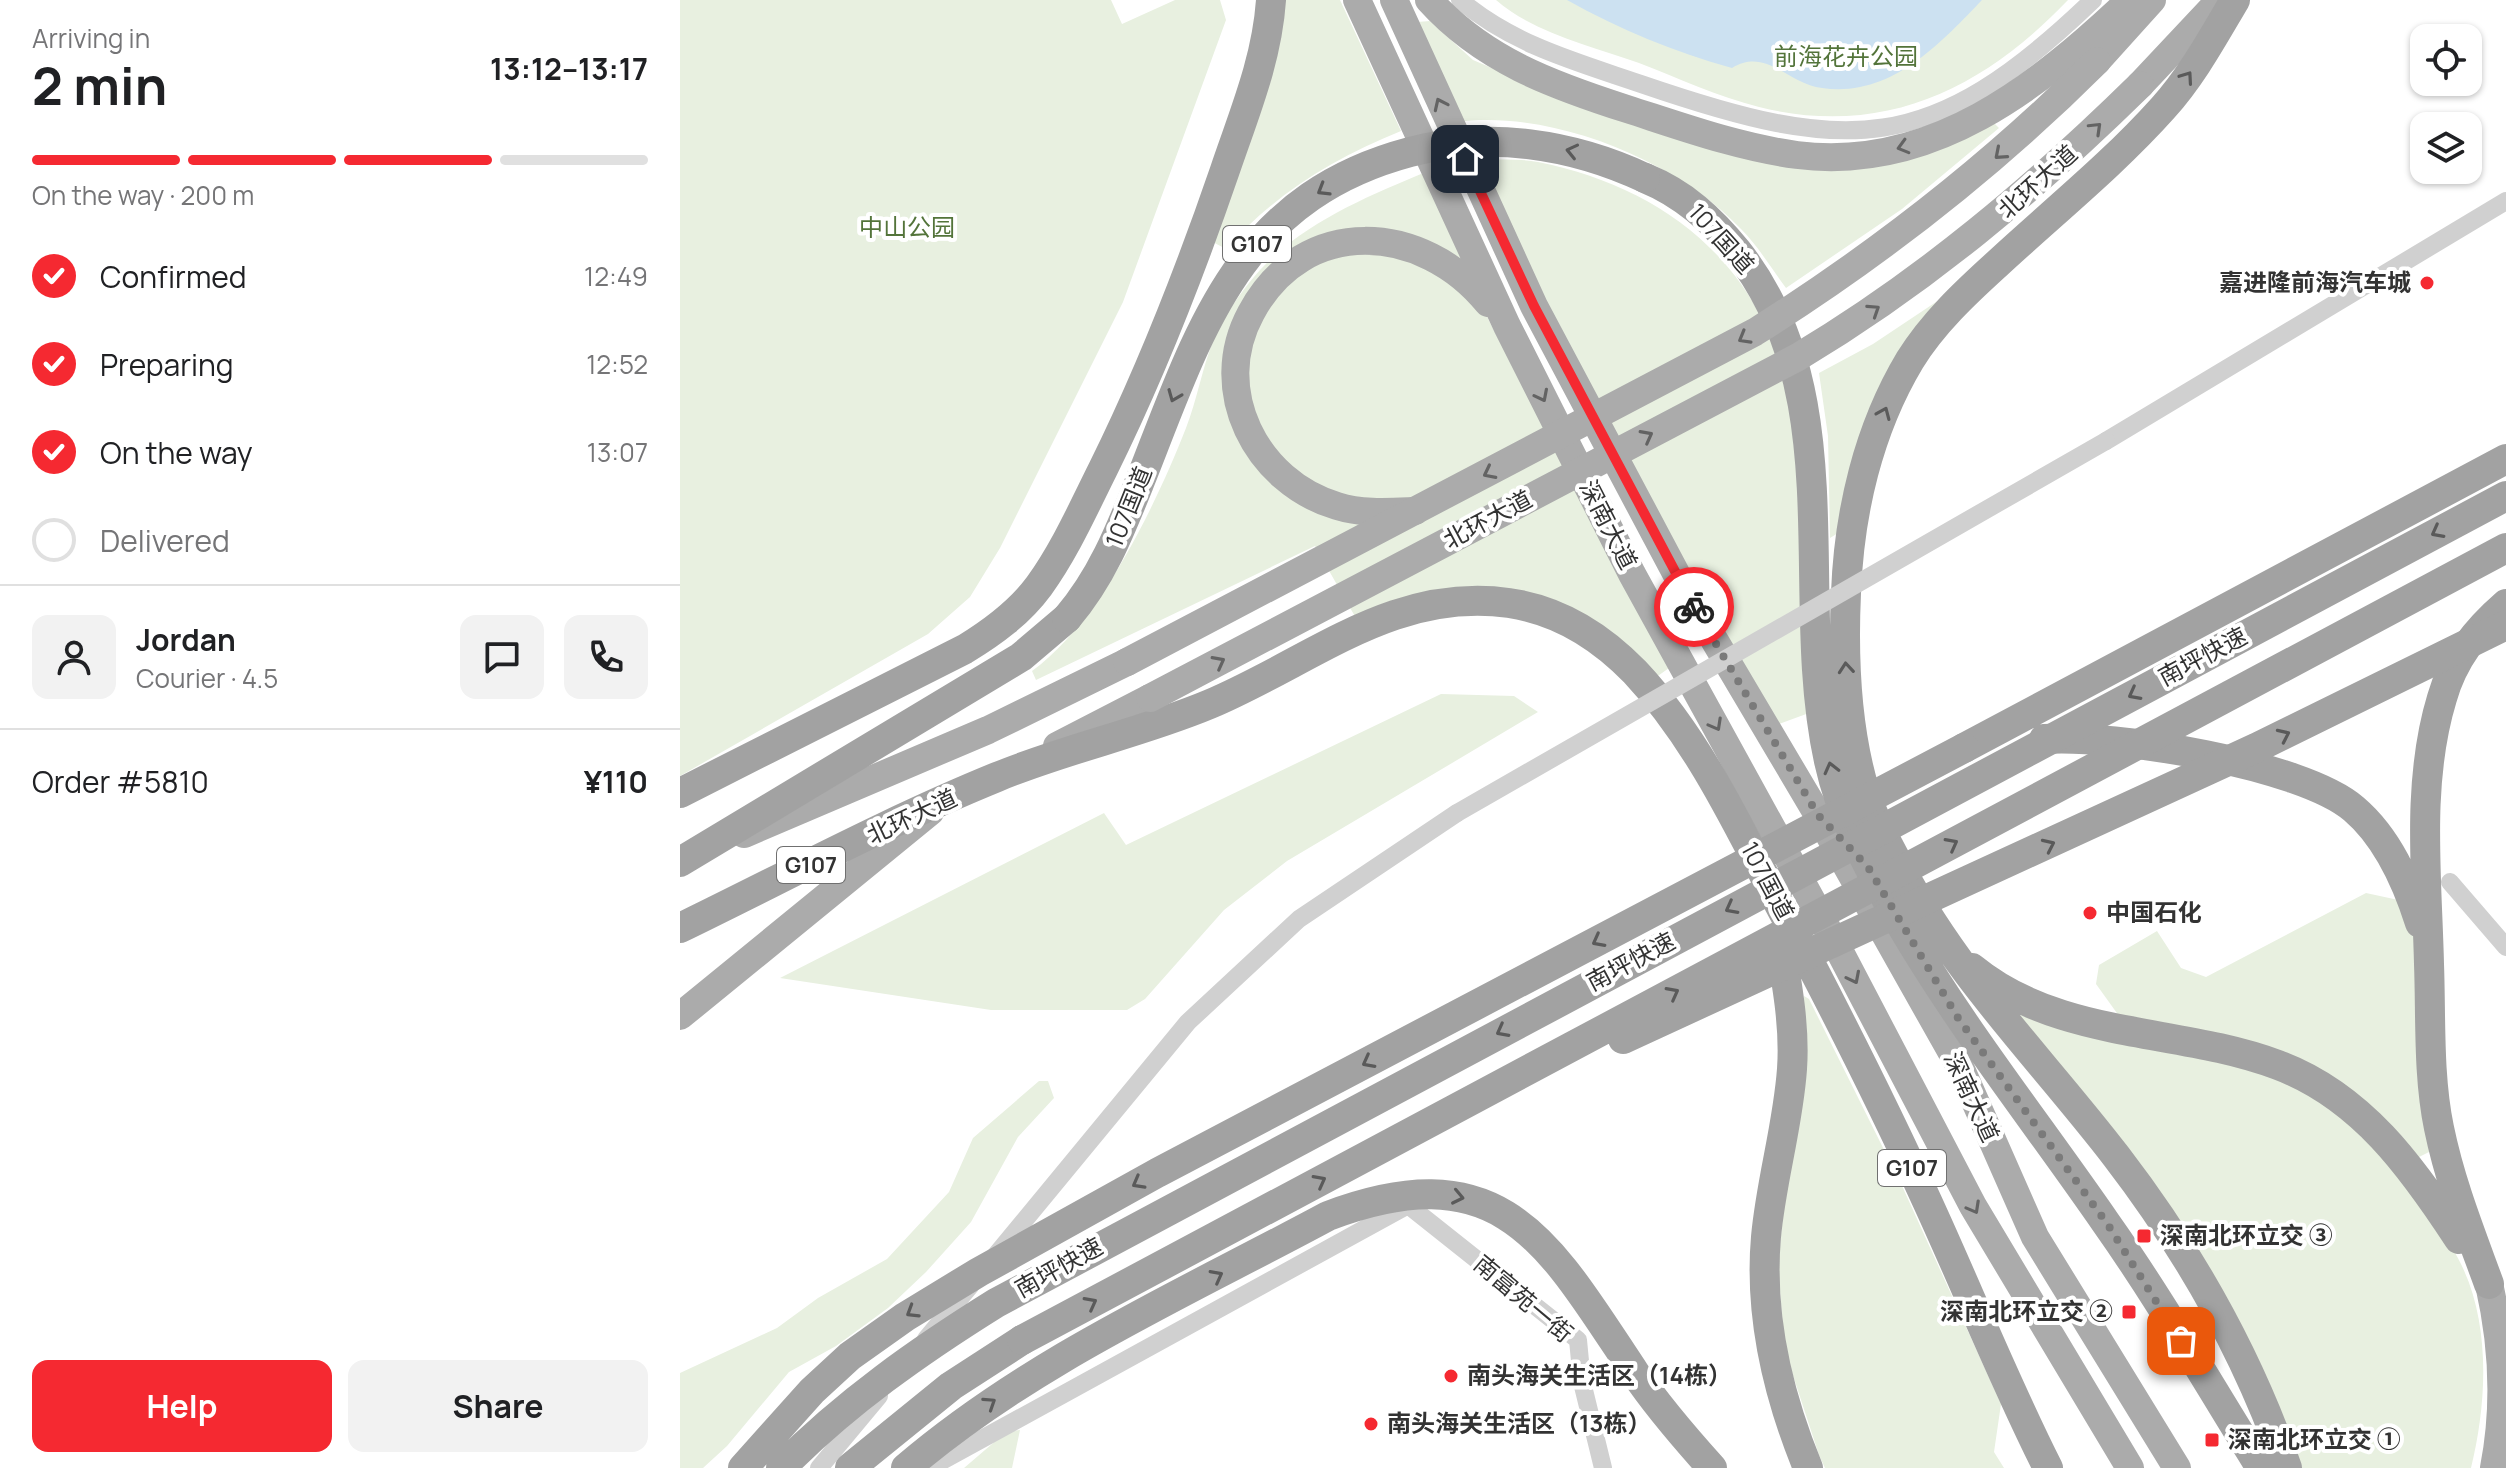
<!DOCTYPE html>
<meta charset="utf-8">
<style>
:root{--surface:#fff;--page:#f2f2f2;--text:#202124;--muted:#757577;--line:#e0e0e0;--accent:#f52931}
body{margin:0;font-family:Manrope,"Noto Sans SC",sans-serif;background:var(--page);color:var(--text);height:100vh;display:flex;flex-direction:column;font-size:30px;white-space:nowrap}
*{box-sizing:border-box;margin:0}
p{font-size:26px;color:var(--muted)}
.icon{flex:none;width:44px;height:44px;fill:none;stroke:currentColor;stroke-width:2;stroke-linecap:round;stroke-linejoin:round}
.map{position:relative;flex:1;overflow:hidden}
.details{display:flex;flex-direction:column;background:var(--surface);width:680px}
.details>*{flex:none}
.controls{position:absolute;left:1730px;top:24px;display:grid;gap:16px}
.controls a{display:grid;place-items:center;width:72px;height:72px;border-radius:16px;background:var(--surface);box-shadow:0 2px 6px #0004;font-size:40px}
.pin{position:absolute;display:grid;place-items:center;width:68px;height:68px;color:#fff;margin:-34px;border-radius:16px;box-shadow:0 4px 12px #0006}
.courier{position:absolute;display:grid;place-items:center;width:80px;height:80px;margin:-40px;border:6px solid #f52931;border-radius:50%;background:#fff;color:#222;box-shadow:0 2px 10px #0007}
.headline em{font-style:normal;font-weight:700}
.headline div{display:flex;flex-direction:column-reverse}
.headline{display:flex;align-items:center;justify-content:space-between;height:136px;padding:0 32px}
h1{font-size:52px;font-weight:700;line-height:60px}
.bar{display:grid;grid-template-columns:repeat(4,1fr);gap:12px 8px;align-content:center;height:96px;padding:0 32px}
.bar i{height:10px;border-radius:6px;background:var(--line)}
.bar .current{background:var(--accent)}
.bar p{grid-column:span 4}
.line{display:flex;align-items:center;gap:20px;padding:0 32px;border-top:2px solid var(--line)}
.line div{flex:1}
.round{display:grid;place-items:center;flex:none;width:84px;height:84px;border-radius:16px;background:var(--page)}
ol{padding:0 32px;list-style:none}
li{display:flex;align-items:center;gap:24px;height:88px}
li p{margin-inline-start:auto}
li .icon{padding:8px;border-radius:50%;background:var(--accent);color:#fff;stroke-width:4}
li:last-child{color:var(--muted)}
li i{width:44px;height:44px;border:4px solid var(--line);border-radius:50%}
.primary-button{display:flex;gap:16px;margin-top:auto;padding:16px 32px}
.primary-button a{flex:1;height:92px;border-radius:16px;background:var(--accent);color:#fff;font-size:32px;font-weight:700;line-height:92px;text-align:center}
.primary-button a+a{background:var(--page);color:var(--text)}
main{display:flex;flex:1;min-height:0}
.map>svg:first-child{display:block}
.green{fill:#e8f0e0}
.water{fill:#cce1f1}
.lines{fill:none;stroke-linecap:round;stroke-linejoin:round}
.minor{stroke:#d0d0d0;stroke-width:18}
.primary{stroke:#ababab;stroke-width:28}
.trunk{stroke:#a2a2a2;stroke-width:30}
.minor-bridge{stroke:#d0d0d0;stroke-width:18}
.primary-bridge{stroke:#ababab;stroke-width:28}
.trunk-bridge{stroke:#a2a2a2;stroke-width:30}
.oneway{stroke:#5a5a5a}
.oneway2{stroke:#636363}
.done{stroke:#7a7a7a;stroke-width:8;stroke-dasharray:0 14.4}
.route{stroke:#f52931;stroke-width:10}
.poi-dot{fill:#f52931;stroke:#fff;stroke-width:3}
.labels{text-anchor:middle;stroke-width:8;stroke-linejoin:round;paint-order:stroke}
.shield{fill:#fff;stroke:#707070;stroke-width:2}
.shield-label{font-size:22px;font-weight:bold;fill:#333}
.park-label{font-size:24px;fill:#53743a;stroke:#fff}
.street-label{font-size:24px;fill:#333;stroke:#fff}
.poi-label{font-size:24px;font-weight:bold;fill:#333;stroke:#fff;text-anchor:start}
</style>
<main>
<section class="details">
<div class="headline"><div><h1>2 min</h1><p>Arriving in</p></div><em>13:12–13:17</em></div>
<div class="bar"><i class="current"></i><i class="current"></i><i class="current"></i><i></i><p>On the way · 200 m</p></div>
<ol>
<li><svg class="icon" aria-label="check" viewBox="0 0 24 24"><path d="M5 12l5 5 9-10"/></svg>Confirmed<p>12:49</p></li>
<li><svg class="icon" aria-label="check" viewBox="0 0 24 24"><path d="M5 12l5 5 9-10"/></svg>Preparing<p>12:52</p></li>
<li><svg class="icon" aria-label="check" viewBox="0 0 24 24"><path d="M5 12l5 5 9-10"/></svg>On the way<p>13:07</p></li>
<li><i></i>Delivered</li>
</ol>
<div class="line" style="height:144px"><a class="round"><svg class="icon" aria-label="person" viewBox="0 0 24 24"><circle cx="12" cy="8" r="4"/><path d="M4 21q1-7 8-7t8 7"/></svg></a><div><b>Jordan</b><p>Courier · 4.5</p></div><a class="round"><svg class="icon" aria-label="chat" viewBox="0 0 24 24"><path d="M4 5h16v11H9l-5 4z"/></svg></a><a class="round"><svg class="icon" aria-label="phone" viewBox="0 0 24 24"><path d="M5 4h4l2 5-3 2q2 4 5 5l2-3 5 2v4C11 20 4 13 5 4z"/></svg></a></div>
<div class="line" style="height:104px"><div>Order #5810</div><b>¥110</b></div>
<div class="primary-button"><a>Help</a><a>Share</a></div>
</section>
<div class="map">
<svg width="1826" height="1468" viewBox="0 0 1826 1468">
<rect width="100%" height="100%" fill="#fff"/>
<path class="green" d="M0 0H431L442 24 495 0H540L546 20 443 302 320 548 290 597 248 634 0 776Z
M604 0H660L721 131C652 159 596 193 546 249L529 240Z
M816 0H1388C1303 89 1204 138 1079 107 1039 97 998 78 959 63 912 46 855 34 816 0Z
M750 21 793 60 861 89 1071 160 1314 123 1319 128 1222 209 1106 288C1091 268 1078 246 1061 229 996 160 871 109 776 122L737 22Z
M792 160C813 160 837 158 858 162 953 181 1038 231 1082 319 1087 329 1095 341 1098 352 1129 462 1124 598 1129 713L1099 724 1015 583Z
M746 172C775 236 796 304 832 363L989 668 975 678 862 596 677 620 635 546 356 680 352 671C419 623 476 505 506 428 517 400 522 369 533 341 541 319 564 288 580 270 623 223 688 196 746 172Z
M1262 298 1163 530 1150 538 1148 436 1139 373 1193 344Z
M761 694 834 696 858 712 607 861 544 910 465 999 447 1010H311L100 978 424 813 446 845Z
M1686 893 1723 901 1736 941 1753 1150 1735 1159 1699 1117 1439 1016 1416 984 1419 965 1477 931 1501 968 1526 977Z
M1124 996 1129 999 1223 1188 1321 1404 1314 1452 1324 1468H1145L1139 1455 1105 1351 1098 1267Z
M1317 997 1589 1076C1617 1088 1673 1117 1693 1139 1708 1155 1720 1176 1733 1193 1746 1211 1761 1229 1772 1248 1812 1311 1808 1399 1791 1468H1622L1597 1408Z
M359 1081H368L374 1098 338 1137 291 1222 246 1272 208 1308 156 1346 109 1372 47 1446 23 1468H0V1373L97 1328 138 1298 207 1259 269 1192 293 1138Z
M340 1430 332 1468H284L326 1432Z"/>
<path class="water" d="M887 0H1302C1260 44 1210 98 1142 88 1108 84 1087 47 1052 68 994 52 941 30 887 0Z"/>
<g class="lines">
<path class="minor" d="M780 0C833 45 897 62 961 84 1168 155 1250 157 1413 0
M1426 441 1826 201
M1770 882 1826 947
M315 1256 508 1022 619 919 777 813
M246 1339 291 1285
M139 1468 199 1396
M249 1468 728 1205 898 1340 902 1382 923 1468"/>
<path class="primary" d="M677 0 827 326 952 574 1160 952 1293 1206 1450 1468
M714 0 854 306 1007 594 1138 815 1280 1067 1355 1237 1497 1468
M749 0C803 60 872 85 947 109 1003 127 1058 147 1117 155 1252 172 1358 87 1450 0
M1417 61 1472 0
M1460 85 1540 0
M735 511C709 512 682 514 657 506 576 482 529 390 571 313 624 214 743 223 808 303
M377 746 470 698
M64 834 308 730 447 662
M0 1016 250 812
M1809 1284C1823 1345 1826 1406 1814 1468"/>
<path class="trunk" d="M1555 0C1533 37 1512 76 1483 108 1433 164 1372 213 1317 264 1285 293 1253 323 1230 360 1188 430 1169 513 1166 593 1163 658 1166 730 1185 792 1194 820 1208 845 1222 871 1279 978 1363 1061 1436 1156 1509 1251 1568 1355 1607 1468
M965 178C1004 194 1031 219 1057 251 1172 396 1112 592 1149 761 1162 821 1190 871 1220 923 1282 1029 1357 1123 1426 1223 1482 1302 1530 1387 1581 1468
M1364 739C1434 734 1622 764 1674 809 1708 838 1727 882 1740 923
M1284 748 1826 459
M0 793 285 649C313 632 339 613 359 586 385 550 403 509 423 469 471 372 510 272 545 170 564 114 587 60 591 0
M0 862 341 657 387 618
M0 928C105 877 209 821 317 777 387 748 461 733 530 704 632 661 713 587 829 603 878 610 921 637 955 672 1017 738 1058 825 1099 904 1151 1002 1201 1100 1247 1201 1288 1290 1324 1381 1368 1468
M1100 943C1107 984 1115 1027 1112 1069 1108 1126 1091 1181 1086 1237 1079 1317 1098 1395 1128 1468
M1292 968C1380 1040 1497 1027 1598 1065 1681 1096 1732 1167 1779 1239
M1809 1284C1790 1232 1770 1182 1759 1128 1748 1075 1751 1017 1749 964 1747 877 1736 783 1762 698 1773 659 1796 630 1826 604
M170 1468 271 1386 342 1340
M226 1468C351 1361 505 1293 648 1216 823 1150 869 1244 955 1373 978 1407 1005 1438 1032 1468"/>
<path class="minor-bridge" d="M777 813 1426 441"/>
<path class="primary-bridge" d="M447 662 1075 332C1199 254 1313 165 1417 61
M470 698 1118 357C1245 281 1354 189 1460 85"/>
<path class="trunk-bridge" d="M387 618C422 577 440 531 460 481 519 332 557 198 730 152 810 131 892 144 965 178
M943 1039 1576 748 1826 625
M342 1340 1826 548
M63 1468 132 1391 170 1356 225 1317 299 1272 477 1173 1284 748
M101 1468C165 1403 239 1351 316 1303L1826 496"/>
</g>
<defs><path id="oneway-chevron" d="M-2-3.5L2.5 0L-2 3.5" fill="none" stroke-width="1.6" stroke-linecap="round" stroke-linejoin="round" transform="scale(2)"/></defs>
<g class="oneway">
<use href="#oneway-chevron" transform="translate(1507 77) rotate(-55)"/>
<use href="#oneway-chevron" transform="translate(892 151) rotate(-167)"/>
<use href="#oneway-chevron" transform="translate(643 190) rotate(149)"/>
<use href="#oneway-chevron" transform="translate(494 396) rotate(112)"/>
<use href="#oneway-chevron" transform="translate(1204 413) rotate(-67)"/>
<use href="#oneway-chevron" transform="translate(1757 532) rotate(152)"/>
<use href="#oneway-chevron" transform="translate(1166 668) rotate(-95)"/>
<use href="#oneway-chevron" transform="translate(1454 694) rotate(152)"/>
<use href="#oneway-chevron" transform="translate(1604 735) rotate(-25)"/>
<use href="#oneway-chevron" transform="translate(1151 768) rotate(-104)"/>
<use href="#oneway-chevron" transform="translate(1272 844) rotate(-28)"/>
<use href="#oneway-chevron" transform="translate(1369 845) rotate(-25)"/>
<use href="#oneway-chevron" transform="translate(1051 908) rotate(152)"/>
<use href="#oneway-chevron" transform="translate(918 941) rotate(152)"/>
<use href="#oneway-chevron" transform="translate(993 993) rotate(-28)"/>
<use href="#oneway-chevron" transform="translate(822 1031) rotate(152)"/>
<use href="#oneway-chevron" transform="translate(688 1062) rotate(152)"/>
<use href="#oneway-chevron" transform="translate(640 1181) rotate(-28)"/>
<use href="#oneway-chevron" transform="translate(458 1183) rotate(151)"/>
<use href="#oneway-chevron" transform="translate(778 1197) rotate(12)"/>
<use href="#oneway-chevron" transform="translate(537 1276) rotate(-28)"/>
<use href="#oneway-chevron" transform="translate(411 1303) rotate(-28)"/>
<use href="#oneway-chevron" transform="translate(232 1312) rotate(148)"/>
<use href="#oneway-chevron" transform="translate(310 1403) rotate(-33)"/>
</g>
<g class="oneway2">
<use href="#oneway-chevron" transform="translate(760 104) rotate(-115)"/>
<use href="#oneway-chevron" transform="translate(1416 128) rotate(-44)"/>
<use href="#oneway-chevron" transform="translate(1223 147) rotate(164)"/>
<use href="#oneway-chevron" transform="translate(1320 154) rotate(139)"/>
<use href="#oneway-chevron" transform="translate(1194 310) rotate(-33)"/>
<use href="#oneway-chevron" transform="translate(1064 338) rotate(150)"/>
<use href="#oneway-chevron" transform="translate(862 396) rotate(63)"/>
<use href="#oneway-chevron" transform="translate(967 436) rotate(-28)"/>
<use href="#oneway-chevron" transform="translate(809 473) rotate(153)"/>
<use href="#oneway-chevron" transform="translate(539 662) rotate(-28)"/>
<use href="#oneway-chevron" transform="translate(1036 725) rotate(61)"/>
<use href="#oneway-chevron" transform="translate(1174 978) rotate(63)"/>
<use href="#oneway-chevron" transform="translate(1294 1208) rotate(61)"/>
</g>
<g class="lines">
<path class="done" d="M1014 607 1138 815 1188 867 1278 1018 1428 1225 1501 1341"/>
<path class="route" d="M785 159 854 306 1014 607"/>
</g>
<g class="poi-dot">
<circle cx="1747" cy="283" r="8"/>
<circle cx="1410" cy="913" r="8"/>
<rect x="1456" y="1228" width="16" height="16" rx="4"/>
<rect x="1441" y="1304" width="16" height="16" rx="4"/>
<circle cx="771" cy="1376" r="8"/>
<circle cx="691" cy="1424" r="8"/>
<rect x="1524" y="1432" width="16" height="16" rx="4"/>
</g>
<g class="labels">
<g class="shield">
<rect x="543" y="226" width="68" height="36" rx="6"/>
<rect x="97" y="847" width="68" height="36" rx="6"/>
<rect x="1198" y="1150" width="68" height="36" rx="6"/>
</g>
<g class="shield-label">
<text x="577" y="252">G107</text>
<text x="131" y="873">G107</text>
<text x="1232" y="1176">G107</text>
</g>
<g class="park-label">
<text x="1166" y="65">前海花卉公园</text>
<text x="227" y="236">中山公园</text>
</g>
<g class="street-label">
<text transform="translate(1358 182) rotate(-42)" y="8">北环大道</text>
<text transform="translate(1041 239) rotate(48)" y="8">107国道</text>
<text transform="translate(449 507) rotate(-68)" y="8">107国道</text>
<text transform="translate(808 520) rotate(-28)" y="8">北环大道</text>
<text transform="translate(928 525) rotate(63)" y="8">深南大道</text>
<text transform="translate(1523 657) rotate(-28)" y="8">南坪快速</text>
<text transform="translate(232 817) rotate(-25)" y="8">北环大道</text>
<text transform="translate(1087 881) rotate(62)" y="8">107国道</text>
<text transform="translate(951 962) rotate(-28)" y="8">南坪快速</text>
<text transform="translate(1291 1097) rotate(65)" y="8">深南大道</text>
<text transform="translate(379 1268) rotate(-29)" y="8">南坪快速</text>
<text transform="translate(843 1299) rotate(40)" y="8">南富苑一街</text>
</g>
<g class="poi-label">
<text x="1731" y="291" text-anchor="end">嘉进隆前海汽车城</text>
<text x="1426" y="921">中国石化</text>
<text x="1480" y="1244">深南北环立交 ③</text>
<text x="1433" y="1320" text-anchor="end">深南北环立交 ②</text>
<text x="787" y="1384">南头海关生活区（14栋）</text>
<text x="707" y="1432">南头海关生活区（13栋）</text>
<text x="1548" y="1448">深南北环立交 ①</text>
</g>
</g>
</svg>
<div class="controls">
<a><svg class="icon" aria-label="locate" viewBox="0 0 24 24"><circle cx="12" cy="12" r="6"/><path d="M12 2v4M12 18v4M2 12h4M18 12h4"/></svg></a>
<a><svg class="icon" aria-label="layers" viewBox="0 0 24 24"><path d="M12 4l9 5-9 5-9-5zM3 14l9 5 9-5"/></svg></a>
</div>
<div class="pin" style="left:1501px;top:1341px;background:#ea580c"><svg class="icon" aria-label="bag" viewBox="0 0 24 24"><path d="M5 8h14l-1 12H6zM9 8a3 3 0 0 1 6 0"/></svg></div>
<div class="pin" style="left:785px;top:159px;background:#1f2937"><svg class="icon" aria-label="home" viewBox="0 0 24 24"><path d="M3 11l9-7 9 7M6 9v11h12V9"/></svg></div>
<div class="courier" style="left:1014px;top:607px"><svg class="icon" aria-label="bike" viewBox="0 0 24 24"><circle cx="6" cy="16" r="4"/><circle cx="18" cy="16" r="4"/><path d="M6 16l4-8h5l3 8M10 8l3 8H6M13 5h3"/></svg></div>
</div>
</main>
